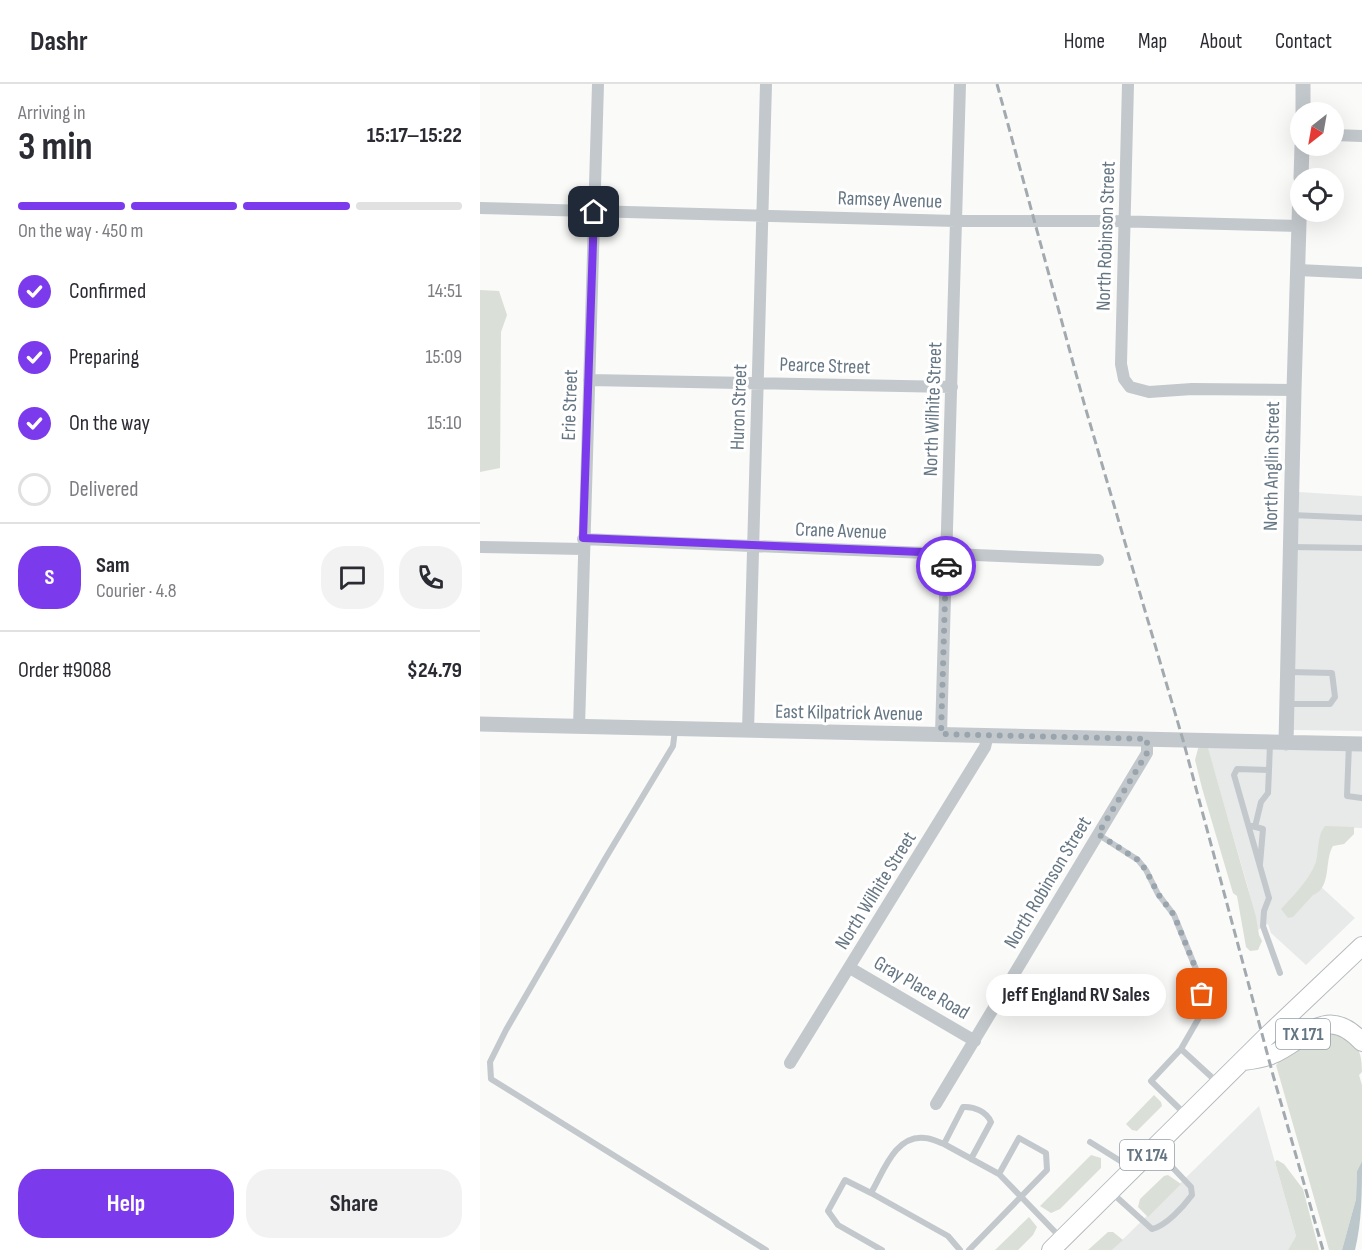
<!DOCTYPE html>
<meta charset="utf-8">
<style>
:root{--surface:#fff;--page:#f2f2f3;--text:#2b2b33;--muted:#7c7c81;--line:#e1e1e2;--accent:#7c3aed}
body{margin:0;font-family:"Sofia Sans Condensed",sans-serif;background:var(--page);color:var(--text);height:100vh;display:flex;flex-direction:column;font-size:22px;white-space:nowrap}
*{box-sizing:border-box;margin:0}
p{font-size:20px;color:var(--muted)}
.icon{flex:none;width:33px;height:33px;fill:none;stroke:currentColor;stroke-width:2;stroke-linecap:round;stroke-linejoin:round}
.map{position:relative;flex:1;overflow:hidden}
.panel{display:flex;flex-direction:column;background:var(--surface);width:480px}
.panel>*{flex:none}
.needle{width:39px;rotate:211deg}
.buttons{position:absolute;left:810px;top:18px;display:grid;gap:12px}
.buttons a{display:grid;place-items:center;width:54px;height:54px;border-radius:50%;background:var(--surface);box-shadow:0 6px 24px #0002;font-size:30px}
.pin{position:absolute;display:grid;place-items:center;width:51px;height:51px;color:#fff;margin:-26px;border-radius:12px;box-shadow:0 3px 9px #0006}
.courier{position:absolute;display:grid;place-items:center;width:60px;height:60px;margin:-30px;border:4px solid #7c3aed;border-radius:50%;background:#fff;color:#222;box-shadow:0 2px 8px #0007}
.bubble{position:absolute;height:42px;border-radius:21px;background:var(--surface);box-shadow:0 6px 24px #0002;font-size:20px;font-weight:700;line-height:42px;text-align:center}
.overview em{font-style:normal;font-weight:700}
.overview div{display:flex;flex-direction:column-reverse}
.overview{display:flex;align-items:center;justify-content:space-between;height:102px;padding:0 18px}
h1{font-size:39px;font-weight:700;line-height:45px}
.bar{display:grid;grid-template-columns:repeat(4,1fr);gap:9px 6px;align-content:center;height:72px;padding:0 18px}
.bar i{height:8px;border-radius:4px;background:var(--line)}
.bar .on{background:var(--accent)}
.bar p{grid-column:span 4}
.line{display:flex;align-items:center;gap:15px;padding:0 18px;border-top:2px solid var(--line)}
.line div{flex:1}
.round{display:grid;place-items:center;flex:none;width:63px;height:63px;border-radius:24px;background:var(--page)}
ol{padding:0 18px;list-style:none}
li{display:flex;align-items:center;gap:18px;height:66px}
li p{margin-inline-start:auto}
li .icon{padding:6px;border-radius:50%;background:var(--accent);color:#fff;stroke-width:4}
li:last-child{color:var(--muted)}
li i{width:33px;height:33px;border:3px solid var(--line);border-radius:50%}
.action{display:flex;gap:12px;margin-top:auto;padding:12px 18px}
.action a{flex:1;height:69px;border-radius:24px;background:var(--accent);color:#fff;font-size:24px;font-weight:700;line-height:69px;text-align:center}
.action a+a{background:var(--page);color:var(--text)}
header{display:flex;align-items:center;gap:36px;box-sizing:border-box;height:84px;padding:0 30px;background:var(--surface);border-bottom:2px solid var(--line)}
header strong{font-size:28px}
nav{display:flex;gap:33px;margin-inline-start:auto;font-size:21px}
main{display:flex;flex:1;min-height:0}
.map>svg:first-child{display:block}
.built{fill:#e8e9e9}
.green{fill:#dadfd7}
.water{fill:#bbc7cb}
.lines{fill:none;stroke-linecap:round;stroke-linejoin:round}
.primary-casing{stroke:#b5babe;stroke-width:20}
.service{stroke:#c3c8cc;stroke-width:6}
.minor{stroke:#c3c8cc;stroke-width:12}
.tertiary{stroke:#c3c8cc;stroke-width:15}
.primary{stroke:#fff;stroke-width:18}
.rail{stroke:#a2aab0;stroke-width:3;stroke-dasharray:9 4.5;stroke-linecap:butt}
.done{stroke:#99a4ac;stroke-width:6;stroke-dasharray:0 10.8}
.route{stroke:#7c3aed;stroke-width:8}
.labels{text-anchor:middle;stroke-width:6;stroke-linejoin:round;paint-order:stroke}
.shield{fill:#fff;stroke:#939fa8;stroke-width:1.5}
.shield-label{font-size:18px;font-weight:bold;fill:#657683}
.street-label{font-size:20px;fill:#657683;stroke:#fff}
</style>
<header>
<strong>Dashr</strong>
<nav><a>Home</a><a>Map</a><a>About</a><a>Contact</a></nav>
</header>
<main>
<section class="panel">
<div class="overview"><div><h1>3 min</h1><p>Arriving in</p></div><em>15:17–15:22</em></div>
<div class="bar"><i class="on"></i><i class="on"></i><i class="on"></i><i></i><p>On the way · 450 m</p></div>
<ol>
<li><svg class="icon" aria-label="check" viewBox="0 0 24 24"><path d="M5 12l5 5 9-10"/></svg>Confirmed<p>14:51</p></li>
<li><svg class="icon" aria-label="check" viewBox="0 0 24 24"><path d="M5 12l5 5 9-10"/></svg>Preparing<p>15:09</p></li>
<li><svg class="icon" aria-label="check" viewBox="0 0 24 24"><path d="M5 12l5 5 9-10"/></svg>On the way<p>15:10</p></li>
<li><i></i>Delivered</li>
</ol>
<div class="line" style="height:108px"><b class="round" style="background:var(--accent);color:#fff">S</b><div><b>Sam</b><p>Courier · 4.8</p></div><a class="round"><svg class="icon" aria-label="chat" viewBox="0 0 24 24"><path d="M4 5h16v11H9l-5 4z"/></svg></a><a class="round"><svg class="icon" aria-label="phone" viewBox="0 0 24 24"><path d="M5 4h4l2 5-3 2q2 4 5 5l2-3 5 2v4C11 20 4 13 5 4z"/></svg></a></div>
<div class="line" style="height:78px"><div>Order #9088</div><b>$24.79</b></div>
<div class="action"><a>Help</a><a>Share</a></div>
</section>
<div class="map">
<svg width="882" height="1166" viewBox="0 0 882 1166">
<rect width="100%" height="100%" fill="#fafaf8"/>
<path class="built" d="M819 408 882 412V647L813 646Z
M727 662 882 667V744L847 743 839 801 875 834 826 881 791 849 788 840 778 846 767 800Z
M779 1022 816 1152 808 1166H632Z"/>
<path class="green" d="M0 206 19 207 27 231 21 248 20 384 0 388Z
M719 661 728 664 776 833 779 851 782 857 778 866 770 867 766 863 757 812 753 809 722 704 715 676Z
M845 742 874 743V750L864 760 853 762C844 776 852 804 833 811L813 833 808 834 801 825C813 812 830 795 836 778 839 766 837 751 845 742Z
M847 948C873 954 882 960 882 988L879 991 882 1001V1077L877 1087 876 1115 862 1166H849L796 981 819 958Z
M674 1011 681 1018 682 1022 657 1047 652 1046 646 1040Z
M611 1071 621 1074V1084L580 1125 571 1129 560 1122Z
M797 1076 804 1080 823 1105 839 1166H808L816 1152 795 1078Z
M688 1091 701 1100 668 1133 658 1123 660 1115 684 1092Z
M549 1133 557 1143 553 1151 538 1166H515Z
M628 1148H633L643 1156 632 1166H608Z"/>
<path class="water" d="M882 1077C882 1107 882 1138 875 1166H862L876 1115 877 1087Z"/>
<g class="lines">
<g class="primary-casing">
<path id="primary" d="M763 977C773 976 782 975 791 971 826 957 845 918 882 958
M571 1166 785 954 882 862"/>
</g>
<path class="service" d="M811 431 882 434
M811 463 882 464
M807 620H850L855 613 852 589 809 588
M195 646 193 662 125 775 26 946 10 978 11 995 286 1166
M790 659 789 686 757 685 754 691 789 814 784 827 783 842 800 889
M869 660 867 712 882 714
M772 742 783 745 780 780
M775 743 781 718 788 709 789 686
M619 751 658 776 666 786 678 810 694 831 720 895 724 925 701 965 671 997 705 1030
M701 965 737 998
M610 1058 650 1083
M519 1090 581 1154
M631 1108 672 1145C686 1142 703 1123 712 1111L711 1103 675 1065
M391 1109 468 1152 480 1166
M402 1166 358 1141 348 1127 365 1096 391 1109C403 1089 415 1050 445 1054 451 1054 458 1058 464 1060
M489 1166 567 1086 566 1069 539 1054 519 1090 464 1060 483 1023C494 1022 507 1028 511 1038L491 1075"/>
<path class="minor" d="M648 0 641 280 644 295 650 303 669 308 712 305 814 306
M854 51 882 52
M0 124 476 137H631L820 142
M818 186 882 189
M109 296 472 303
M103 455 618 476
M0 463 103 465
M99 643 118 0
M268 647 286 0
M461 650 480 0
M370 884 495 957
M310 979 505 663 508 651
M456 1020 667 669V655"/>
<path class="tertiary" d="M823 28V0
M821 94 822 62
M0 640 882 660
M806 659 814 306 820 106"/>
<use href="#primary" class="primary"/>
<path class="rail" d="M517 0 604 319 703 656 793 991 843 1166"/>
</g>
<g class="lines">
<path class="done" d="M466 482 461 650 667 655V669L618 750 658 776 666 786 678 810 694 831 720 895 722 910"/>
<path class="route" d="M114 128 103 454 466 469V482"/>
</g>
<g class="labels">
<g class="shield">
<rect x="796" y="935" width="54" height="30" rx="4.5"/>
<rect x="640" y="1056" width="54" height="30" rx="4.5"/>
</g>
<g class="shield-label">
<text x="823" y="956">TX 171</text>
<text x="667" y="1077">TX 174</text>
</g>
<g class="street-label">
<text transform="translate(410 115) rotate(2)" y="7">Ramsey Avenue</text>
<text transform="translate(625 152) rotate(-88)" y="7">North Robinson Street</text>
<text transform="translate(345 281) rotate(2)" y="7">Pearce Street</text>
<text transform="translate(89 321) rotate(-88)" y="7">Erie Street</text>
<text transform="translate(258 323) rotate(-88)" y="7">Huron Street</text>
<text transform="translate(452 325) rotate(-88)" y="7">North Wilhite Street</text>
<text transform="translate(791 382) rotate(-89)" y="7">North Anglin Street</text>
<text transform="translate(361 446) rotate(2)" y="7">Crane Avenue</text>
<text transform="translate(369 628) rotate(1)" y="7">East Kilpatrick Avenue</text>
<text transform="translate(567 798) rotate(-59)" y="7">North Robinson Street</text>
<text transform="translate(395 806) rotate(-58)" y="7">North Wilhite Street</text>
<text transform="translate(442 903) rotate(30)" y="7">Gray Place Road</text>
</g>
</g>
</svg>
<div class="buttons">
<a><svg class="needle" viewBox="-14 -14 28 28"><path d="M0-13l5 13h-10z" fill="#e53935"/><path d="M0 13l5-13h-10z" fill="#7c7c81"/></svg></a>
<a><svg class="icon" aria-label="locate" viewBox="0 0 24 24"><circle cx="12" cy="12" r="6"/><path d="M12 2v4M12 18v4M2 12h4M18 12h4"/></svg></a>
</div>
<div class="pin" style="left:722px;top:910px;background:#ea580c"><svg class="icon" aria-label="bag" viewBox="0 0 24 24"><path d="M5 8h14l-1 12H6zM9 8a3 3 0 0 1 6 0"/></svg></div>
<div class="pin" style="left:114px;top:128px;background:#1f2937"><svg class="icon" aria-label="home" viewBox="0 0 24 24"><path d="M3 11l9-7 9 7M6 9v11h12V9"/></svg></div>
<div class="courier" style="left:466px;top:482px"><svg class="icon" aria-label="car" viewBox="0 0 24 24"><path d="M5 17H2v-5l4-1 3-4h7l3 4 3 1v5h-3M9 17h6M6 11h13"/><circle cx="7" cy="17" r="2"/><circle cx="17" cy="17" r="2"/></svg></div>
<div class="bubble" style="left:506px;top:890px;width:180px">Jeff England RV Sales</div>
</div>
</main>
